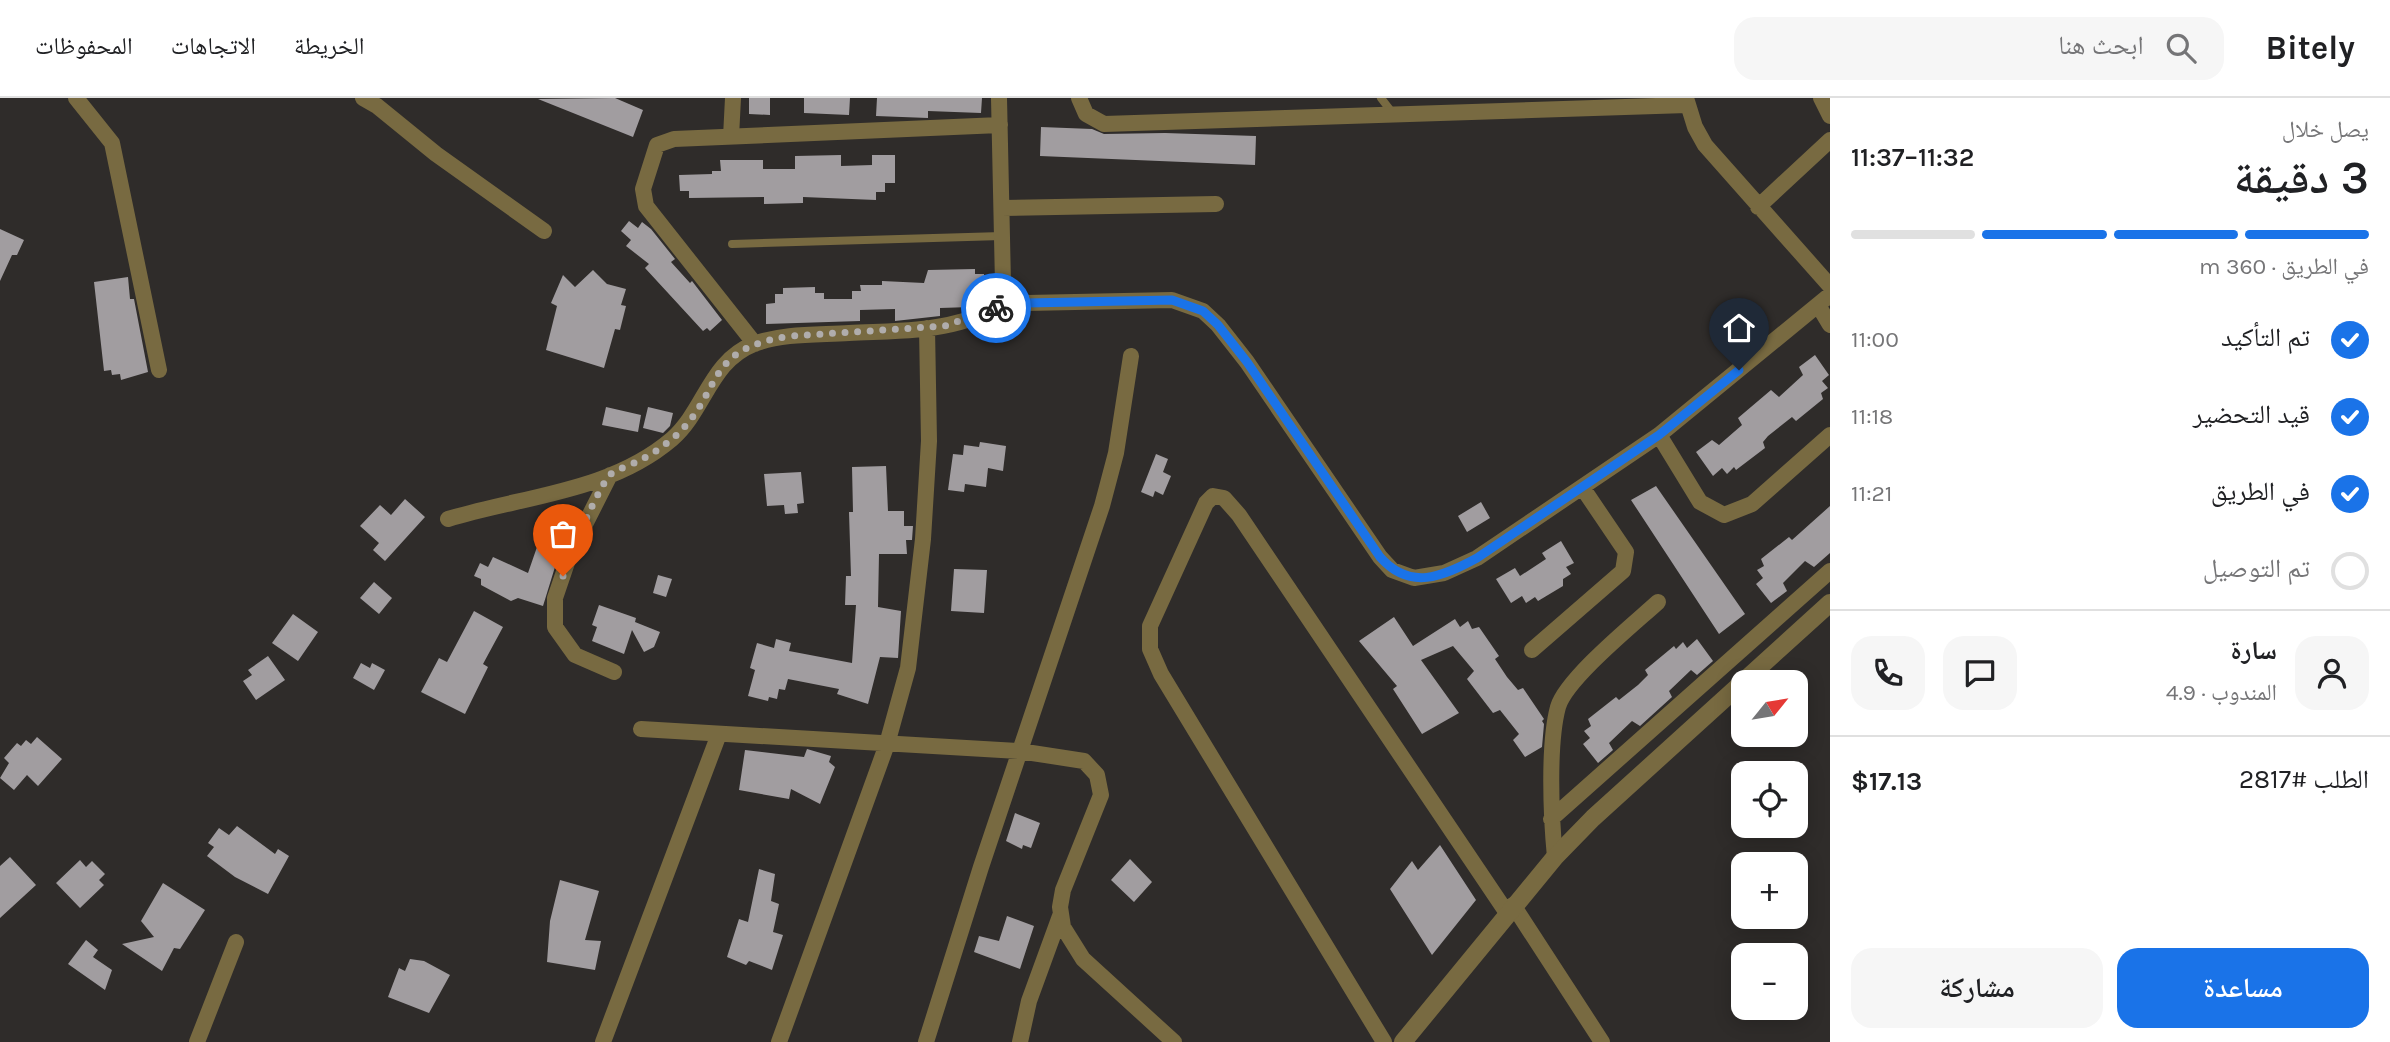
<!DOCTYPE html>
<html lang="ar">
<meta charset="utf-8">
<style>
:root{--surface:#fff;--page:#f6f6f6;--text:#202124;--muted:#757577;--line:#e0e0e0;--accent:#1a73e8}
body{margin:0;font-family:Karla,"Noto Naskh Arabic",sans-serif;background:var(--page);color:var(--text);direction:rtl;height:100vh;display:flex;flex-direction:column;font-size:26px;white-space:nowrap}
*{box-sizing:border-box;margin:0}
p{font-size:23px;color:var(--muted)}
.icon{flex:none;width:38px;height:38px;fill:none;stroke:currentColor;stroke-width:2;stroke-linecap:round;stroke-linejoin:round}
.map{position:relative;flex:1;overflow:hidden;direction:ltr}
.side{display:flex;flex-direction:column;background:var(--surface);width:560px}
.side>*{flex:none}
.needle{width:46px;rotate:60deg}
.tools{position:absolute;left:1731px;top:572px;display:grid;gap:14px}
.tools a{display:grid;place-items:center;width:77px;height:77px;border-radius:14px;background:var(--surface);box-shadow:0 4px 18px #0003;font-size:35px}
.pin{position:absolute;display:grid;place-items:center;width:60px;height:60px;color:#fff;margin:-72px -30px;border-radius:50% 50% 50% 0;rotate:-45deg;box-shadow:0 0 7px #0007}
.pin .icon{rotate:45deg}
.courier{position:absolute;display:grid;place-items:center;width:70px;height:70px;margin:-35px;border:5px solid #1a73e8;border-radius:50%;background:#fff;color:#222;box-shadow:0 2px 9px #0007}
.headline em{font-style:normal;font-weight:600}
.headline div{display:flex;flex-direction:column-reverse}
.headline{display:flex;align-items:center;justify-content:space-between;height:119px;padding:0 21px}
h1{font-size:46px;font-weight:600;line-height:52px}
.bar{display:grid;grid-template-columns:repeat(4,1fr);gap:10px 7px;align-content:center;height:84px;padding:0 21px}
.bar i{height:9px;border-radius:5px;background:var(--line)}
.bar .selected{background:var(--accent)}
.bar p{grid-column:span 4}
.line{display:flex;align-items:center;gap:18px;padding:0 21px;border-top:2px solid var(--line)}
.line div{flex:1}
.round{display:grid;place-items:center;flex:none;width:74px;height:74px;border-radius:21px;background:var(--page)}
ol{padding:0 21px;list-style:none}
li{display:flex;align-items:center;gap:21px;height:77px}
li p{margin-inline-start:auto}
li .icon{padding:7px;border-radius:50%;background:var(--accent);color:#fff;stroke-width:4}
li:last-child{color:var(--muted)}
li i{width:38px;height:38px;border:4px solid var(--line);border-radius:50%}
.primary-button{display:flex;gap:14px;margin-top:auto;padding:14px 21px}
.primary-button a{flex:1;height:80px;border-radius:21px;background:var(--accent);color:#fff;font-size:28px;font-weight:600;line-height:80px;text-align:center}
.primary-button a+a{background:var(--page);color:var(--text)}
header{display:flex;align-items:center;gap:42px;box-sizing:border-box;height:98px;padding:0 35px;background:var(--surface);border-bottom:2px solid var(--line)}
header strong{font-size:33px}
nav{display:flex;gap:38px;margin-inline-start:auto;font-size:24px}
.search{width:490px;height:63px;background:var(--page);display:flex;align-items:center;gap:18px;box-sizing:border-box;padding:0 24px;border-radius:21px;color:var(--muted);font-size:26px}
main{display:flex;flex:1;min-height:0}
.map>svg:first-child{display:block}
.building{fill:#a19da0}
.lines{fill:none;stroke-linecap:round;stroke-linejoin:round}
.service{stroke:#786a41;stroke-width:8}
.minor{stroke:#786a41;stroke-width:16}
.tertiary{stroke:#786a41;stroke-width:18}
.done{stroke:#b0adac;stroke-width:7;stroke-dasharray:0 12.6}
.route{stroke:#1a73e8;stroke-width:9}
</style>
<header>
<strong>Bitely</strong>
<div class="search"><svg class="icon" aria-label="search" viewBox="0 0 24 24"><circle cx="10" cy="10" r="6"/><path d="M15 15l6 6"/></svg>ابحث هنا</div>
<nav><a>الخريطة</a><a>الاتجاهات</a><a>المحفوظات</a></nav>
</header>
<main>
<section class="side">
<div class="headline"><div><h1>3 دقيقة</h1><p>يصل خلال</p></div><em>11:32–11:37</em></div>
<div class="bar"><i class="selected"></i><i class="selected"></i><i class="selected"></i><i></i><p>في الطريق · 360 m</p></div>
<ol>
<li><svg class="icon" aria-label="check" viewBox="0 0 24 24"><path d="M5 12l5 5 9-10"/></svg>تم التأكيد<p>11:00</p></li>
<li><svg class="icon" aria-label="check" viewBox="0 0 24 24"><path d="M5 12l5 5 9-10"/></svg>قيد التحضير<p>11:18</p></li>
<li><svg class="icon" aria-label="check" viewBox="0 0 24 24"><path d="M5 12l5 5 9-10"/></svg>في الطريق<p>11:21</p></li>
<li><i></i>تم التوصيل</li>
</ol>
<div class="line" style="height:126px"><a class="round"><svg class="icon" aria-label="person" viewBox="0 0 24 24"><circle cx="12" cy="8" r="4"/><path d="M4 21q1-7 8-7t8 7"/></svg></a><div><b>سارة</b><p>المندوب · 4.9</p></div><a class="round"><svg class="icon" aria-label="chat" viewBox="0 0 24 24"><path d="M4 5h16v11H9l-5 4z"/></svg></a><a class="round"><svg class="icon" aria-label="phone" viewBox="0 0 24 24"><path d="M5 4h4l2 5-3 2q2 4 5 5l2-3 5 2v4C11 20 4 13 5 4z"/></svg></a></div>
<div class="line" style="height:91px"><div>الطلب #2817</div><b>$17.13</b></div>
<div class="primary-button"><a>مساعدة</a><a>مشاركة</a></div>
</section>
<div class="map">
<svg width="1830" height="944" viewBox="0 0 1830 944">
<rect width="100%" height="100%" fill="#2f2c2a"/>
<path class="building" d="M615 0 643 12 633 39 538 1Z
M749 0H770V17L749 16Z
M804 0H850L849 17 804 15Z
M877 0H982L981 15 928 13V20L876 18Z
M1041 29 1092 31 1104 36 1165 35 1256 38 1255 67 1040 58Z
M841 57V68L872 67V57H895V85H885V94H876V102L803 99V105L764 106V99L689 100V93H680L679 77 712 76V73H721L720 62H763V71H795V58Z
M629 123 638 130 642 124 651 131 675 161 671 164 690 185 692 183 722 222 710 233 707 230 703 233 645 170 649 166 626 148 631 142 621 133Z
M0 131 24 142 17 157H12L0 183Z
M975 171V176H984V183H992L996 198 971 209 940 210V218L895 223V211L860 212V223L766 226V206L775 205V196H783V190L815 189V195H824V201H852V193H861L860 187H882V183L924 185 928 172Z
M593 172 607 186 626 191 621 207 626 208 620 232 615 231 604 270 546 252 557 208 551 205 563 177 575 189Z
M128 179 130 201H134L148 274 121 282 120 276 112 277 111 272 104 273 94 184Z
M1815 257 1829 277 1822 283 1828 290 1821 295 1823 301 1796 323 1792 319 1768 338 1763 344 1765 350 1736 372 1734 369 1727 376 1722 370 1713 378 1696 354 1712 342 1719 347 1742 327 1738 320 1771 292 1779 299 1803 277 1799 269Z
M606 309 641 317 638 334 602 327Z
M648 309 673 315 670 328 663 335 643 330Z
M980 344 1006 348 1003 373 988 370 986 389 965 386 964 394 948 392 953 356 963 357 964 347 979 349Z
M1156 356 1168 361 1163 374 1171 378 1163 397 1155 393 1153 399 1141 394Z
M886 368 888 413H904V428H913L912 442H906L907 456H879L878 509 901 513 898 560 880 559 868 606 837 596 839 591 788 581 785 592 779 591 777 601 769 599 768 603 748 598 755 572 750 570 757 545 774 550 776 541 791 545 789 553 852 565 856 507H845L846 478H851L849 414H853L852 369Z
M801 374 804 405 797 406 798 415 785 416 784 407 767 408 764 376Z
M1656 388 1745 516 1719 536 1631 402Z
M405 401 425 419 385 463 373 452 379 445 360 428 380 407 391 417Z
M1481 404 1490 420 1467 434 1458 418Z
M1830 408V455L1814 469 1805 463 1783 485 1787 493 1771 505 1756 486 1763 480 1757 472 1764 468 1761 461 1789 439 1792 442Z
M1561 443 1574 465 1566 469 1571 476 1563 481V488L1538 503 1535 499 1526 505 1522 498 1511 505 1496 481 1515 470 1520 478 1546 461 1542 455Z
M537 449 559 456 543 508 518 500 511 503 481 487V481L474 478 480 465 488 469 493 459 528 475Z
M954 471 987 472 984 515 951 513Z
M658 477 672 481 666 499 653 495Z
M374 484 392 500 379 516 360 500Z
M599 507 636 520 635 524 660 534 654 549 644 554 632 532 624 556 592 543 597 529 592 527Z
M474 513 503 529 483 566 488 569 465 616 421 594 439 560 447 564Z
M293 516 318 534 298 563 272 545Z
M1394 519 1413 548 1455 521 1460 529 1468 523 1472 531 1479 529 1499 558 1495 561 1507 579 1518 592 1523 590 1544 621 1542 623 1544 626 1542 649 1525 659 1513 642 1519 636 1500 612 1493 615 1467 581 1474 573 1453 548 1421 562 1459 615 1422 636 1393 591 1397 588 1359 543Z
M1697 541 1713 563 1697 577 1691 572 1669 593 1672 599 1640 628 1632 623 1609 645 1613 652 1598 665 1583 646 1590 640 1584 633 1591 628 1588 621 1616 599 1619 602 1638 587 1648 577 1645 572 1674 548 1676 551 1683 544 1687 550Z
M268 558 285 582 256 602 243 583 252 577 248 572Z
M361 565 370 570 372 565 385 572 374 592 353 580Z
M37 639 62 661 38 688 27 677 14 692 0 680 9 665 4 660 17 645 21 648 26 642 31 646Z
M807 651 831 658 829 664 835 669 820 706 791 691 789 701 739 692 745 652 804 659Z
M1015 715 1040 725 1031 750 1023 747 1022 751 1006 743Z
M237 728 275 756 278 751 289 758 268 796 235 779 207 758 214 749 208 745 219 730 229 737Z
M1440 747 1476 802 1432 857 1390 791 1412 763 1418 772Z
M10 759 36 787 0 820V768Z
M1130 761 1152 784 1134 804 1111 782Z
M80 762 86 769 92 763 105 776 99 782 104 787 80 810 56 785Z
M759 771 775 776 771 803 779 806 773 834 783 837 772 872 749 863 746 867 727 859 739 821 748 824Z
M560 782 599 793 585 842 601 843 595 872 547 864 550 823Z
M163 785 205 812 180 851 174 850 162 873 122 846 154 839 141 823Z
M1007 818 1034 828 1020 871 974 854 979 838 999 843Z
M86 842 98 852 93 859 112 872 105 892 68 866Z
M410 861 424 863 450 877 429 915 388 899 399 870 405 873Z"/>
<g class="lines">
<path class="service" d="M1381 0 1394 17
M732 146 1002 138"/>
<path class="minor" d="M76 0 112 45 159 272
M363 0 377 8 436 56 544 133
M999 0 1003 186 1014 201 1027 205 1172 202 1203 213 1218 227 1247 264 1380 459 1392 472 1414 480 1444 475 1477 460 1659 337 1830 197
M1079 0 1086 16 1104 26 1687 7
M1686 0 1695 29 1705 47 1830 188
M1821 0 1830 18
M731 39 733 0
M1758 109 1830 42
M1002 110 1216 106
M1818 207 1830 227
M755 246 646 108 643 91 657 47 674 41 1000 27
M1659 337 1700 404 1724 417 1752 406 1830 337
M610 377 570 456 555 500V529L575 557 614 574
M448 421C523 398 610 394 672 341 705 312 710 263 754 246 784 235 817 237 849 235 885 233 925 234 960 224 979 219 997 209 1014 201
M1532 552 1623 473 1626 454 1582 389
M641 631 1019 653 1084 663 1097 677 1101 697 1063 792 1060 809 1063 829 1083 861 1174 944
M1551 721 1830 473
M1555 759C1551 719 1548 646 1558 609 1566 581 1635 525 1658 504
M1513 807 1602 944
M197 944 236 844
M603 944 719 636
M779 944 887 646 908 570 923 441 929 343 927 230
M926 944 981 769 1102 408 1116 355 1131 258
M1020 944 1029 903 1060 818
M1384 944 1161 576 1150 551V528L1206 405 1213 398 1224 400 1239 417 1507 815"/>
<path class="tertiary" d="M1403 944 1555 759 1593 720 1830 505"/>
</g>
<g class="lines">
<path class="done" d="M563 478C568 461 600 385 611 376 619 370 632 367 640 362 651 357 662 349 672 341 725 296 700 250 792 238L945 228 996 210"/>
<path class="route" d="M996 210 1014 201 1027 205 1172 202 1203 213 1218 227 1247 264 1380 459C1410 493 1442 479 1477 460L1659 337 1739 272"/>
</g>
</svg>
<div class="tools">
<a><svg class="needle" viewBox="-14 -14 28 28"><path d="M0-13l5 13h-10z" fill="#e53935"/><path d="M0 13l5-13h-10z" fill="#757577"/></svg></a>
<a><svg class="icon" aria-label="locate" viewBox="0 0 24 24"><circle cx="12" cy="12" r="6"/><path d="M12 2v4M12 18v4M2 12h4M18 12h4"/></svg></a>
<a>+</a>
<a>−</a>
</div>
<div class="pin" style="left:563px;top:478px;background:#ea580c"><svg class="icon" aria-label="bag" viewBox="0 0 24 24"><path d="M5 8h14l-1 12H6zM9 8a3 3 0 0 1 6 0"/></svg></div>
<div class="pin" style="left:1739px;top:272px;background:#1f2937"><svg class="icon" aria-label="home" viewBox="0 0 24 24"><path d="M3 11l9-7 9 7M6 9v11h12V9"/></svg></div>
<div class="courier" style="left:996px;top:210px"><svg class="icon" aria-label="bike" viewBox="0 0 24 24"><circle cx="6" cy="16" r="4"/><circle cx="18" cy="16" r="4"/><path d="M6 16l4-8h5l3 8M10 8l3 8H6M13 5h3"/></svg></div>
</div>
</main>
